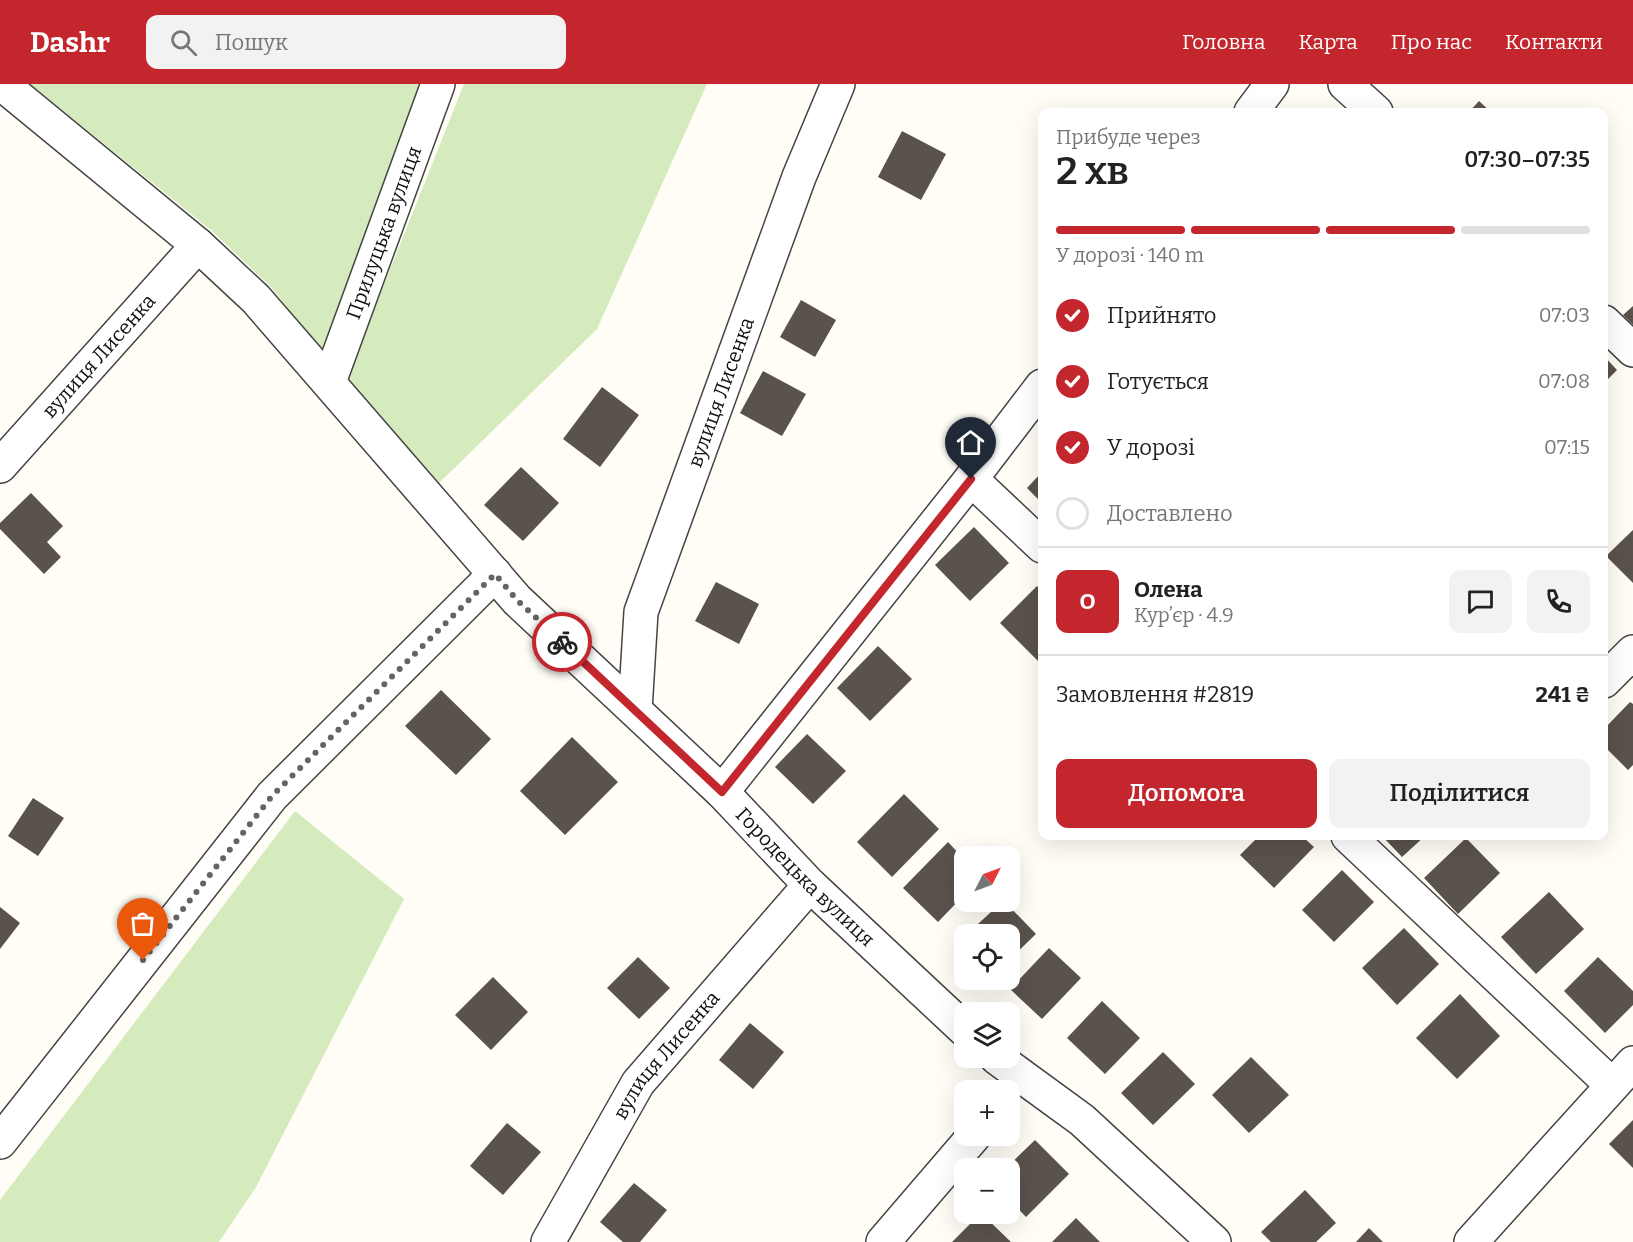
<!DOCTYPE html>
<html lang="uk">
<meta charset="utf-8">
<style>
:root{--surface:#fff;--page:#f2f2f2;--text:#222;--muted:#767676;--line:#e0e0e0;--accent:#c4262e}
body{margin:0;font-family:Bitter,serif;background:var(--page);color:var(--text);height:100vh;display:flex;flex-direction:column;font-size:22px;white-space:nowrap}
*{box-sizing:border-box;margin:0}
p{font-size:20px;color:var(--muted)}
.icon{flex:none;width:33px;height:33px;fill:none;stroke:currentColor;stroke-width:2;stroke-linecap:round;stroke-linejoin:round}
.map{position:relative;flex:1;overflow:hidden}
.details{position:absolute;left:1038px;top:24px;width:570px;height:732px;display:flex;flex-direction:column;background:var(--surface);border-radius:12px;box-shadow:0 6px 24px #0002}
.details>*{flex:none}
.needle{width:39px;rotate:48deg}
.buttons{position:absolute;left:954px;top:762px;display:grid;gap:12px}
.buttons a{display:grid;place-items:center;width:66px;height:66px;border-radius:12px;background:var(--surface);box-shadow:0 6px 24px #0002;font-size:30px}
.pin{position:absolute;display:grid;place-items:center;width:51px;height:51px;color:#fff;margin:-62px -26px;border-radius:50% 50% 50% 0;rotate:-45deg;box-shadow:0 0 6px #0007}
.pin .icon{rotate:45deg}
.courier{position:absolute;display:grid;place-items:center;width:60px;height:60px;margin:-30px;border:4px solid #c4262e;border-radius:50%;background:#fff;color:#222;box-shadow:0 2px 8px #0007}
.headline em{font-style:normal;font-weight:600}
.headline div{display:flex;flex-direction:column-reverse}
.headline{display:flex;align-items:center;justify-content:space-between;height:102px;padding:0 18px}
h1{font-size:39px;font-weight:600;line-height:45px}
.bar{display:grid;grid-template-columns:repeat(4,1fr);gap:9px 6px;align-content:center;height:72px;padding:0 18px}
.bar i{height:8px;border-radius:4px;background:var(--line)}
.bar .on{background:var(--accent)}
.bar p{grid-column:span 4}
.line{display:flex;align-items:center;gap:15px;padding:0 18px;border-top:2px solid var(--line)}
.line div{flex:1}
.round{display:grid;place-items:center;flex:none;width:63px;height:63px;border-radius:12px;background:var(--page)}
ol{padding:0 18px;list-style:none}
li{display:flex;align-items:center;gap:18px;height:66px}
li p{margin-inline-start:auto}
li .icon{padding:6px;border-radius:50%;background:var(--accent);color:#fff;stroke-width:4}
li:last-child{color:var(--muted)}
li i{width:33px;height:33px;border:3px solid var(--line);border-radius:50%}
.button{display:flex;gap:12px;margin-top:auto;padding:12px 18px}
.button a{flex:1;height:69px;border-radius:12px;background:var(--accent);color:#fff;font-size:24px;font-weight:600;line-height:69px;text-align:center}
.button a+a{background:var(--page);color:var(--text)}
header{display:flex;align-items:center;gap:36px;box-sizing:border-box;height:84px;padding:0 30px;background:var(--accent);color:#fff}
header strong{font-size:28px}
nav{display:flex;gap:33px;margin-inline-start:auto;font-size:21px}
.search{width:420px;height:54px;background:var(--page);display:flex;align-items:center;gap:15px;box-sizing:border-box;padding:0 21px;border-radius:12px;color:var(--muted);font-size:22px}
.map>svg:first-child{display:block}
.green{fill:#d5ebbd}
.building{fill:#5a524d}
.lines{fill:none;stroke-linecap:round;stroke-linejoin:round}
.minor-casing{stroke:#444;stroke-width:36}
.minor{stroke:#fff;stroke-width:33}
.done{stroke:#646461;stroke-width:6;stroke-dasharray:0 10.8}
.route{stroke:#c4262e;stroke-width:8}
.labels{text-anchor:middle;stroke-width:6;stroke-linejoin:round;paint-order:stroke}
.street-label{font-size:20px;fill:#111;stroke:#fff}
</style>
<header>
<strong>Dashr</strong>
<div class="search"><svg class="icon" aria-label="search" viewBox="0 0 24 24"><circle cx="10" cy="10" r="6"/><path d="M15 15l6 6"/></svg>Пошук</div>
<nav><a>Головна</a><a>Карта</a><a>Про нас</a><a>Контакти</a></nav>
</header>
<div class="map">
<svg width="1633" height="1158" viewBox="0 0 1633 1158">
<rect width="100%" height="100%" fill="#fffdf5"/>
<path class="green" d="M30 0H420L324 271 272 204 211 146Z
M464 0H707L597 245 437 401 346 296Z
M295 727 404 815 256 1103 219 1158H0V1116Z"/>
<path class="building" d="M1479 17 1491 28H1469Z
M902 47 946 70 921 116 878 93Z
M801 216 836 236 815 273 780 253Z
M1633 222V241L1623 231Z
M1604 272 1617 286 1604 299Z
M763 287 806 310 782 352 740 329Z
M602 303 639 331 600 383 563 355Z
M521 383 559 419 523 457 484 421Z
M1042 388V419L1027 404Z
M31 409 63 442 47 458 61 473 44 490 0 445V439Z
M974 443 1009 479 970 517 935 481Z
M1633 446V499L1606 472Z
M716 498 759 520 739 560 695 537Z
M1037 502 1042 508 1041 580 1000 539Z
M878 562 912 595 870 637 837 604Z
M441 606 491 655 456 691 405 642Z
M1630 618 1633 620V681L1628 686 1604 662V645Z
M807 650 846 687 813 720 775 683Z
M572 653 618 698 565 751 520 707Z
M904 710 939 745 892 793 857 758Z
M33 714 64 734 38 772 8 752Z
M1259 752H1302L1314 763 1274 804 1240 771Z
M1382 752H1425L1402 773Z
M1466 754 1500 789 1458 830 1424 794Z
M948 758 964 775V811L938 838 903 804Z
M1342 786 1374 818 1334 858 1302 826Z
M1549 808 1584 845 1536 890 1501 853Z
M1002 818H1005L1036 850 1010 875V850H967Z
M0 823 20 839 0 865Z
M1404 844 1439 880 1397 921 1362 884Z
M1049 864 1081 894 1042 935 1010 905Z
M638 873 670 904 639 935 607 904Z
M1598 873 1633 907V921L1605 949 1564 907Z
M493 893 528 928 491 966 455 931Z
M1460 910 1500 952 1457 995 1416 954Z
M1102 917 1140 954 1105 990 1067 954Z
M750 939 784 968 753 1005 719 976Z
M1163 968 1195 1000 1153 1041 1121 1009Z
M1251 973 1289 1011 1249 1049 1212 1011Z
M1633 1036V1084L1609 1060Z
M507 1039 541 1068 503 1111 470 1082Z
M1035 1056 1069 1090 1026 1133 1010 1116V1084H1006Z
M634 1099 667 1126 640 1158H623L600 1138Z
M1305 1106 1336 1139 1316 1158H1271L1261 1148Z
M980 1130H982L1011 1158H952Z
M1076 1134 1100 1158H1052Z
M1369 1144 1383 1158H1356Z"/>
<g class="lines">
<g class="minor-casing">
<g id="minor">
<path id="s1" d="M2 0 198 161 256 215 517 516 722 708 810 801 964 945"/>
<path d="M1345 0 1376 28"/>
<path d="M1251 28 1272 0"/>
<path d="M1604 238 1633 266"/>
<path id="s2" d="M329 298 438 0"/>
<path id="s3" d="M0 382 198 161"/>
<path d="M971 395 1042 462"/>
<path d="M1604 597 1633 568"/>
<path id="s4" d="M635 626 641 528 799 93 838 0"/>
<path d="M722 708 971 395 1042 302"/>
<path d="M1348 752 1612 1001"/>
<path d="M997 974 1082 1036 1214 1158"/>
<path d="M0 1058 272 712 495 490"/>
<path id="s5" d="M548 1158 638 999 810 801"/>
<path d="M883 1158 974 1052"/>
<path d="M1471 1158 1633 979"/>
</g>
</g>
<use href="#minor" class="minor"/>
</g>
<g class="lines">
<path class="done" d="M143 876 272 712 495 490 517 516 562 558"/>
<path class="route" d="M562 558 722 708 971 395"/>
</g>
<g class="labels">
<g class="street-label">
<text dy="7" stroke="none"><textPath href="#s2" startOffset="159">Прилуцька вулиця</textPath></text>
<text dy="7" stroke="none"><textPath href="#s3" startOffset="148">вулиця Лисенка</textPath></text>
<text dy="7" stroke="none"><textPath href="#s4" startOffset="332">вулиця Лисенка</textPath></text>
<text dy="7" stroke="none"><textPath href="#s1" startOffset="1131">Городецька вулиця</textPath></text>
<text dy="7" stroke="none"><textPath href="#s5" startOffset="222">вулиця Лисенка</textPath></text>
</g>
</g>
</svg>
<div class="buttons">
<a><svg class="needle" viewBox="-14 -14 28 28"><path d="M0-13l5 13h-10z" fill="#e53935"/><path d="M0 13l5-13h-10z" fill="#767676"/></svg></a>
<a><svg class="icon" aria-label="locate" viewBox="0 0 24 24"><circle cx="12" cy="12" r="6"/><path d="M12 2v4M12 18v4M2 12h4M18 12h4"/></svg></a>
<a><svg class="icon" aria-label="layers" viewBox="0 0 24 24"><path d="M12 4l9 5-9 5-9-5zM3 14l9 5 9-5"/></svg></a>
<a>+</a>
<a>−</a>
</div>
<div class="pin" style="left:143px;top:876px;background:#ea580c"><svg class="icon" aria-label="bag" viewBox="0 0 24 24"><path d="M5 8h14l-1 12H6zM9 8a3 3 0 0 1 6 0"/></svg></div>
<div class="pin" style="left:971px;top:395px;background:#1f2937"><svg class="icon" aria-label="home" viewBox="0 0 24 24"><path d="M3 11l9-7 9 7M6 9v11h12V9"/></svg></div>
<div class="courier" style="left:562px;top:558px"><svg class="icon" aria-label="bike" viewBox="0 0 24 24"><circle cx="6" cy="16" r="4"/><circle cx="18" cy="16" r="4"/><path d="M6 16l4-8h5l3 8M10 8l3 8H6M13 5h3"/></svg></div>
<section class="details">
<div class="headline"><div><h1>2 хв</h1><p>Прибуде через</p></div><em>07:30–07:35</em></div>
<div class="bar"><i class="on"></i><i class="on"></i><i class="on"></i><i></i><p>У дорозі · 140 m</p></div>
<ol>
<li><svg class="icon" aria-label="check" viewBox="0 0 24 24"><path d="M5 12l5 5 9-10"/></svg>Прийнято<p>07:03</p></li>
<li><svg class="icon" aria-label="check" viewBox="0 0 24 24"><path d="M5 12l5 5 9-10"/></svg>Готується<p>07:08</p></li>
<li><svg class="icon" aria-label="check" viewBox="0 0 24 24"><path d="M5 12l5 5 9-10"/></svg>У дорозі<p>07:15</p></li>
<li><i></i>Доставлено</li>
</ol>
<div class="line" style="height:108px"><b class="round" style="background:var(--accent);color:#fff">О</b><div><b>Олена</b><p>Кур’єр · 4.9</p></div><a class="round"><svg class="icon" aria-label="chat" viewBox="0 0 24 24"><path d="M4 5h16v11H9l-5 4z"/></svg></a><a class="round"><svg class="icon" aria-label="phone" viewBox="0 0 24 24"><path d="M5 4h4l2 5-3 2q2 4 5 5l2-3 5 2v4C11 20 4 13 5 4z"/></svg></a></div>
<div class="line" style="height:78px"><div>Замовлення #2819</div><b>241 ₴</b></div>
<div class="button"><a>Допомога</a><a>Поділитися</a></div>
</section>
</div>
